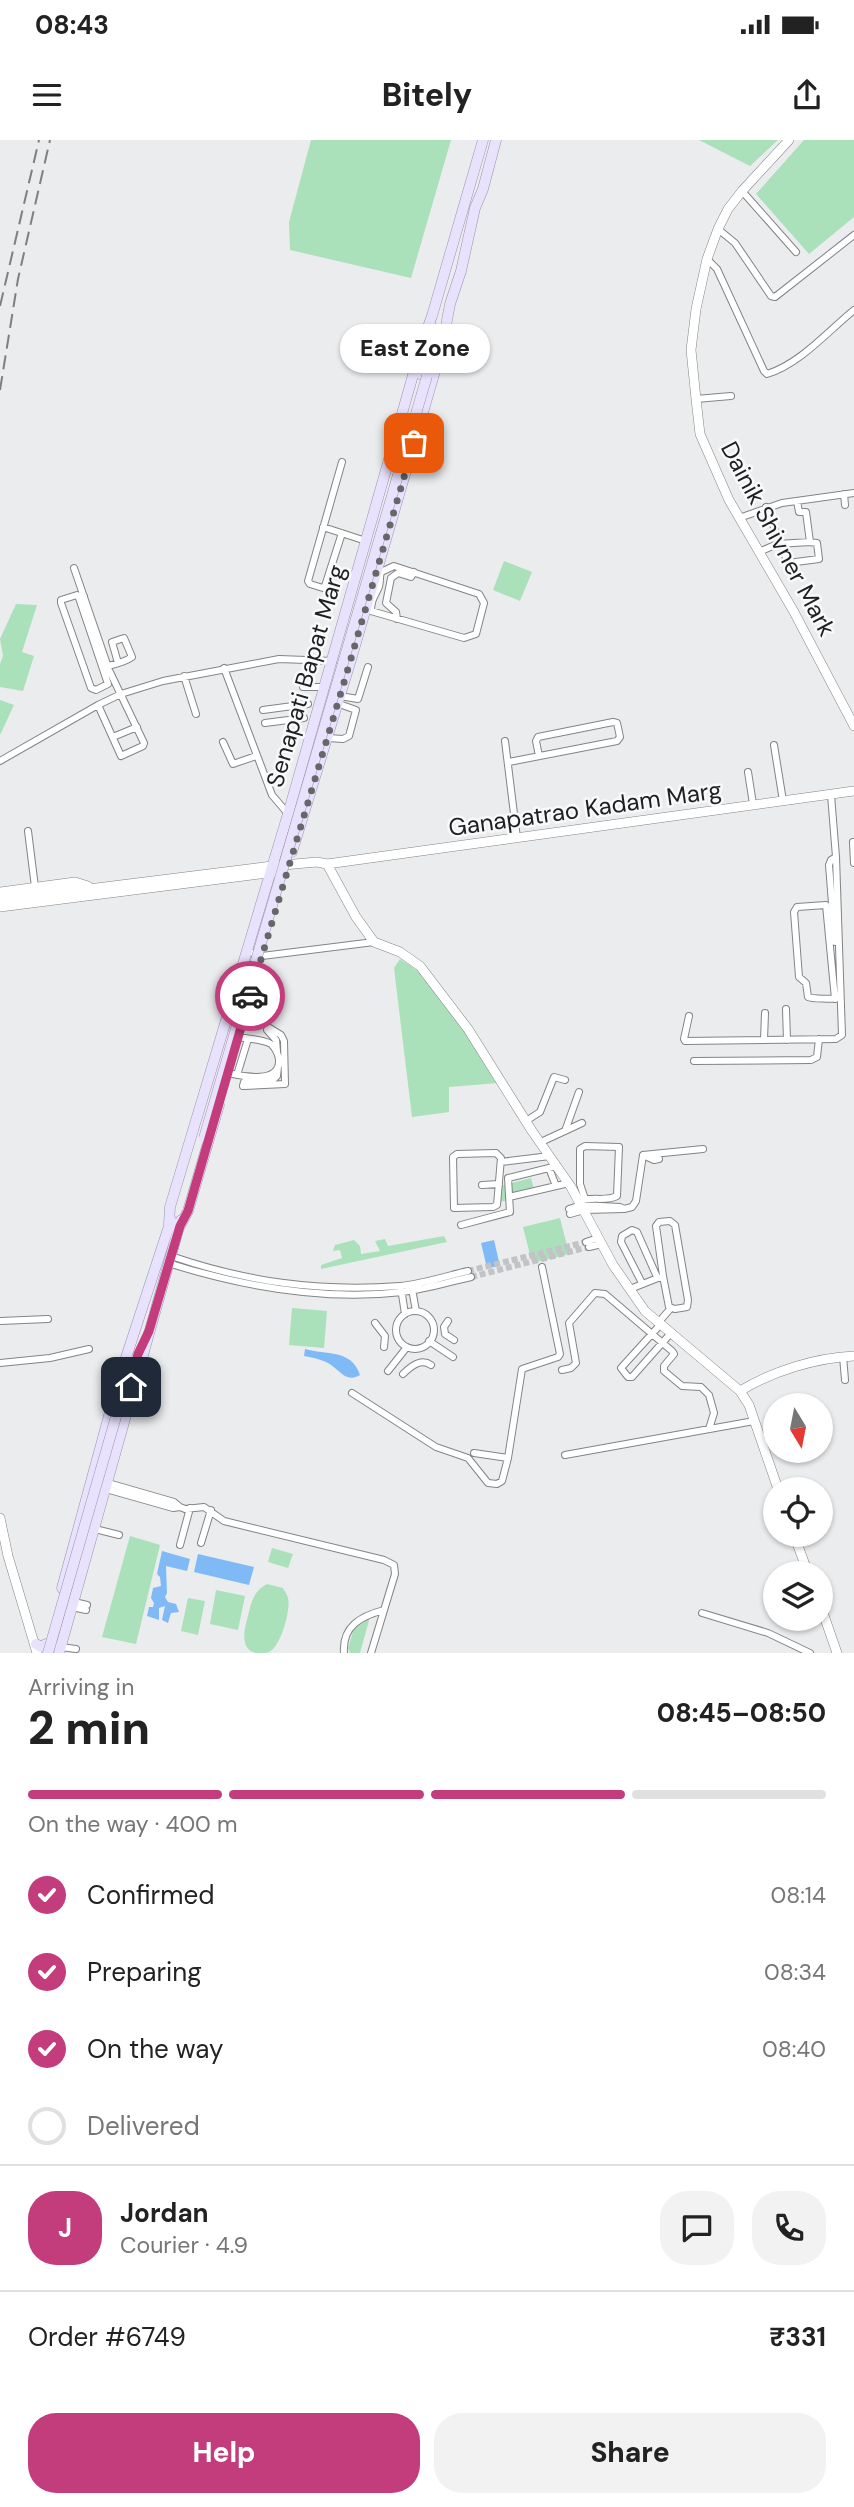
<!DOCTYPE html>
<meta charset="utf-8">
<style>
:root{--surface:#fff;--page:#f2f2f2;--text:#222;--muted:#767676;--line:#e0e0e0;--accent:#c33c7c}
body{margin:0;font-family:"DM Sans",sans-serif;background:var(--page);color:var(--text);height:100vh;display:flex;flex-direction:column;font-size:26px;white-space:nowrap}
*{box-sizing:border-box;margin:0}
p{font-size:23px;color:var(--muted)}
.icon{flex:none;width:38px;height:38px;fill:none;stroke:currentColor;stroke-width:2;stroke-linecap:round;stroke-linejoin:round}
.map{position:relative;height:1513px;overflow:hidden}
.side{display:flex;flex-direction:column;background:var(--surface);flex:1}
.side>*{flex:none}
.needle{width:46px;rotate:170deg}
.tools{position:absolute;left:763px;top:1253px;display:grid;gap:14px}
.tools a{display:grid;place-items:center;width:70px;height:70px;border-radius:50%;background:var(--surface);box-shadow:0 2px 5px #0004;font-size:35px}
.pin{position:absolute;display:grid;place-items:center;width:60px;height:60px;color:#fff;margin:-30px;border-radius:14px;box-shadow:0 4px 10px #0006}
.courier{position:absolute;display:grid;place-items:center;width:70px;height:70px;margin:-35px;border:5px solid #c33c7c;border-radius:50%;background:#fff;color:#222;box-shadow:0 2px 9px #0007}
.bubble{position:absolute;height:49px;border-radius:24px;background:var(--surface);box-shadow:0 2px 5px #0004;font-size:23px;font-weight:800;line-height:49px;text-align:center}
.summary em{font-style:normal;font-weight:800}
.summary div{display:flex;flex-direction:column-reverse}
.summary{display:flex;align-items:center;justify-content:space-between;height:119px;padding:0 28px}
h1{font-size:46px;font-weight:800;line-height:52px}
.bar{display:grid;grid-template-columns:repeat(4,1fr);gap:10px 7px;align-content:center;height:84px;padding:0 28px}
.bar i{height:9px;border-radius:5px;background:var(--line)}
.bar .current{background:var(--accent)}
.bar p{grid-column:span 4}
.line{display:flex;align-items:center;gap:18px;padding:0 28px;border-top:2px solid var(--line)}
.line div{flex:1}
.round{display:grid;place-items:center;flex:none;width:74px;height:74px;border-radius:28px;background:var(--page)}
ol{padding:0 28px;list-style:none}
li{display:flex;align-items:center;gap:21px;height:77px}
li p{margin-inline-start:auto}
li .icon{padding:7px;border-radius:50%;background:var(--accent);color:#fff;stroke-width:4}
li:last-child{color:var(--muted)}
li i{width:38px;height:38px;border:4px solid var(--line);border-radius:50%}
.action{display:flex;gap:14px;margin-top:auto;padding:14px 28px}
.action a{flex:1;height:80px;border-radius:28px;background:var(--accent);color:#fff;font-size:28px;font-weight:800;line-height:80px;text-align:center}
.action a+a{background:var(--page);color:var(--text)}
.status{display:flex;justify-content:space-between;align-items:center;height:49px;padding:0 35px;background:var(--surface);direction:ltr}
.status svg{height:19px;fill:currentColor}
header{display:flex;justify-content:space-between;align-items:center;height:91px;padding:0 28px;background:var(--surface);font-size:32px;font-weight:800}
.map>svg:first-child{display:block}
.green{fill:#aae1ba}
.water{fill:#80baf6}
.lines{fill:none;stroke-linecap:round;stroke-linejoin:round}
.street-tunnel{stroke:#c1c3c4;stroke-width:6;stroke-dasharray:6 3;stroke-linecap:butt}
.street-casing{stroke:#838486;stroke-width:8}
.secondary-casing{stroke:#838486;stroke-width:10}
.primary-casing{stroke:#9991af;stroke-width:11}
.street{stroke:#fff;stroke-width:6}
.secondary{stroke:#fff;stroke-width:9}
.primary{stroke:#e9e2fd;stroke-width:10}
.rail{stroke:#7e7f80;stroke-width:2;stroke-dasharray:14 7;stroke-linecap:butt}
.primary-bridge-casing{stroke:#9991af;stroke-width:11;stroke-linecap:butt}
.primary-bridge{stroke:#e9e2fd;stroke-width:10}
.done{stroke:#666768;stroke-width:7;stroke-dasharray:0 12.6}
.route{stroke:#c33c7c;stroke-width:9}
.labels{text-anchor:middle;stroke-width:5;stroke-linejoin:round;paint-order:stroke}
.street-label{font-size:24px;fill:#1f1f20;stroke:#f8f9fb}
</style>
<div class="status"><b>08:43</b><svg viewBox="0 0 49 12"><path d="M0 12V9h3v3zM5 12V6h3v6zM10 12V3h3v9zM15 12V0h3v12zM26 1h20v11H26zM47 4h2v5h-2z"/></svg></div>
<header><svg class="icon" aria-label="menu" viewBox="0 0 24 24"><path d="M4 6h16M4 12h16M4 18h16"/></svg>Bitely<svg class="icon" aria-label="share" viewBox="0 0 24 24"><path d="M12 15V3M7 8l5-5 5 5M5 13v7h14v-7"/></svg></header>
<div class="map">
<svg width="854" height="1513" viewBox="0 0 854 1513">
<rect width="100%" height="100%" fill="#eaeced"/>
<path class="green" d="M311 0H451L411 138 290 110 289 82Z
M699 0H778L750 26Z
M804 0H854V77L809 114 756 54Z
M504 421 532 432 520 461 493 450Z
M16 464 37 465 22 512 34 516 23 551 0 547V524L3 516 0 499Z
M0 560 14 565 0 595Z
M400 819C446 845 470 900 498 943L449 947V972L412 977 394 828Z
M531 1038 535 1053 500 1062 497 1047Z
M560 1078 569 1114 532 1123 523 1087Z
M444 1096 447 1102 321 1129V1125L342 1118 340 1110 333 1111 335 1105 354 1100 360 1106 361 1114 380 1111 375 1101 385 1099 388 1106Z
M292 1168 327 1171 324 1208 289 1205Z
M130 1396 160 1405 136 1504 102 1497Z
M272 1408 293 1414 288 1428 268 1422Z
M267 1444 283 1448C284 1450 288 1456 288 1458 291 1469 281 1507 269 1512 268 1513 261 1513 259 1513 241 1513 243 1493 247 1480 251 1464 252 1452 267 1444Z
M216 1450 245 1456 238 1490 210 1484Z
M188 1458 205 1461 198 1495 181 1491Z
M370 1477 360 1513H350L348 1508 355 1485Z"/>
<path class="water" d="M494 1100 500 1126 487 1128 481 1103Z
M305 1209C326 1215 352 1209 360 1235 345 1244 339 1228 326 1222 319 1219 311 1217 304 1216Z
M162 1411 190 1419 187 1431 166 1426 167 1453 165 1457 168 1462 176 1464 179 1472 171 1473 168 1483 162 1480 165 1466 159 1468V1480L147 1476 149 1467H153L154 1463 151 1458 153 1448 161 1446 160 1437 157 1434Z
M198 1414 254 1427 249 1445 194 1432Z"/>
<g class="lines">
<path class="street-tunnel" d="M468 1131 586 1102
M471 1137 589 1107"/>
<g class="street-casing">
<path id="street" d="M742 51 796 112
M718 89 735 103 771 156 775 157 854 95
M707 119 717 129 764 231 767 234C800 224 828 191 854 170
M696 259 731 256
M342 322 308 441 310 444 323 448 325 446 342 393
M844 354 845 365
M766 367 788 423 819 419 817 403 810 402
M739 378 782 363 854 353
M323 387 366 401
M759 412 777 404 810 402 806 372H799L797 361
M394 426 479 454 484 463 476 494 464 498 371 471C371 461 374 457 378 449 381 444 379 438 381 432Z
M74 428 109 530 144 603 143 606 121 616 98 565
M79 458 108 544 96 550 91 548 61 463V460L77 455 79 458 84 456
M397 479 396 472 386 463 391 438 398 433 411 437 414 432
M108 526C116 524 125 522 132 517L124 498 112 502 118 523
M224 528 272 655 289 675
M184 536 196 574
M303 547H325
M340 556 358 559 368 527
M263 570 308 564
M265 583 304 578
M113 597 137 587
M328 598 343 599 349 596 356 570 342 565
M505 601 517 698
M223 602 233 624 256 616
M774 605 783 661
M0 621 98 565 121 554 163 541 279 519 333 521
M509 622 617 601 620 597 617 583 613 582 538 597 536 601 539 616
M748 632 753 664
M28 691 35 747
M853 702 854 723
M835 802 829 725 831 720 836 717
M247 811 262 816 374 802
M835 859 826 765 797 767 794 772 799 837 806 843 808 857C812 859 833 859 838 858L840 854
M786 869 787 900
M689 876 684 899 685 901 836 899 842 895 836 717 831 655
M764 900 765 873
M277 911 276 900 267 890 268 887 281 895 284 901 285 944 243 946 244 942 274 939 277 936 278 927
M694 921 811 920 817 917 819 899
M228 933C242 936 281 945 279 919 278 914 275 908 271 904 262 899 248 899 238 897
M237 935 248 899
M526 981 540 972 554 937 565 940
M565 991 579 952
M541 1002 582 983
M496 1013 501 1018 497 1065 493 1067 454 1068 453 1017 457 1014Z
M643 1015 654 1020 659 1019
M501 1022 550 1016
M549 1028 556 1046
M482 1045 499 1044
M509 1057 569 1043
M579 1061C591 1056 606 1062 617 1056L619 1007 585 1006 580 1009V1044L585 1059
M569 1069 581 1065 620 1067 624 1069 584 1070 570 1074
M624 1069 632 1067 636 1061 643 1015 703 1009
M461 1085 510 1072 508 1038 557 1026
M586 1102 598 1098
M589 1107 602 1104
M171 1116C247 1142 319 1152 400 1146 422 1144 446 1136 468 1131
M168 1123C244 1147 323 1161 403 1152 426 1149 449 1142 471 1137
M642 1143 621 1102 622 1096 632 1090 637 1092 657 1137
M401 1148 405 1174
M412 1149 416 1171
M630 1149 663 1136 656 1086 659 1082 670 1081 675 1085 688 1160 687 1167 675 1169 669 1167 663 1136
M396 1190a19 19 0 1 1 38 0a19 19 0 1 1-38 0Z
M0 1181 48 1179
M448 1181 444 1187 445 1194 454 1200
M375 1183 385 1196 384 1207
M658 1183 671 1168
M660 1185 621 1228 628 1237H632L671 1193
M429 1201 453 1217
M843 1216 845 1240
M0 1223 50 1218 89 1209
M562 1230 571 1228 576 1223 569 1183 595 1153 605 1154 672 1211 674 1214 664 1226V1231L682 1246 701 1247 709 1255 714 1273 709 1289
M388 1231 407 1207
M403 1234C411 1226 421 1218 431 1225
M352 1253 436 1307 468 1318 488 1343 497 1344 502 1341 508 1318
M474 1313 508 1318 522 1229 558 1217 560 1214 542 1127
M565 1315 754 1281
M106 1349 173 1368 180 1367 174 1362 108 1343
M180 1367 185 1369 204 1367 224 1381 384 1420 394 1425 395 1434 371 1513
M95 1389 119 1395
M201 1403 211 1370
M180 1405 190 1368
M74 1462 87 1465
M72 1467 86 1470
M702 1473 768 1493 810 1513
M61 1507 76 1509
M344 1513C342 1486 361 1476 384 1470"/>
</g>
<g class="secondary-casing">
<path id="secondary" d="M789 0 742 51 728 69 718 89 707 119 696 169 691 210 696 259 700 294 729 360 794 472 854 586
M327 724 356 777 374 802 400 812 420 826 468 889 532 991 571 1047 613 1125 645 1171 740 1251 749 1265 778 1349
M0 752 75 742 88 746
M0 760 272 726 317 722 327 724 854 651
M0 767 276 732
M740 1251C773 1231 815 1218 854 1216
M0 1378 8 1416 37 1513
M794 1395 808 1433
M821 1467 837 1513"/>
</g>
<g class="primary-casing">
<path id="primary" d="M420 234 432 187
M292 712 350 523 442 207 450 164 461 131 475 68 483 49 496 0
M169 1084 170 1067 288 674 423 200 432 176 483 0
M180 1086 188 1071 219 965
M62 1448 119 1239 171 1080
M36 1504 41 1507 46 1504 57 1506
M59 1513 181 1080"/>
</g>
<use href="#street" class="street"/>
<use href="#secondary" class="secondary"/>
<use href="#primary" class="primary"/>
<path class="rail" d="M0 166 39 0
M0 250 18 139 50 0"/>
<g class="primary-bridge-casing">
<path id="primary-bridge" d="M204 998 427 236
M48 1513 126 1242"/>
</g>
<use href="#primary-bridge" class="primary-bridge"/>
</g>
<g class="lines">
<path class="done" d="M250 856 345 539 414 303"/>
<path class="route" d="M131 1247 138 1214 149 1191 180 1086 188 1071 250 856"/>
</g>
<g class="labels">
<g class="street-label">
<text transform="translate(778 399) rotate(62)" y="8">Dainik Shivner Mark</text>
<text transform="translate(306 536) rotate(-74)" y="8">Senapati Bapat Marg</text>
<text transform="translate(585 669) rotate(-8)" y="8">Ganapatrao Kadam Marg</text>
</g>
</g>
</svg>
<div class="tools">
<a><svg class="needle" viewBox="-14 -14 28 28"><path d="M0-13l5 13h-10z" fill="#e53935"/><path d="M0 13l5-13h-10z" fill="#767676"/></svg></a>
<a><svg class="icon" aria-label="locate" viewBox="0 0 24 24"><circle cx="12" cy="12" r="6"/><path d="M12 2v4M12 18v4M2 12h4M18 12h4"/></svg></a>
<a><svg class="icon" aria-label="layers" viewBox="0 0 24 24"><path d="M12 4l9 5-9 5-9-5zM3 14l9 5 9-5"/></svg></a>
</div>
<div class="pin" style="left:414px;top:303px;background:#ea580c"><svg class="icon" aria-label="bag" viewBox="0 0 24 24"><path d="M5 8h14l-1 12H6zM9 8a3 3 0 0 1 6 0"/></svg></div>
<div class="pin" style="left:131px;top:1247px;background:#1f2937"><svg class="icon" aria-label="home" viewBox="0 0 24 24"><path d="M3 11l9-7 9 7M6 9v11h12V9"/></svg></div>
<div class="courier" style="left:250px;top:856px"><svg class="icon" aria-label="car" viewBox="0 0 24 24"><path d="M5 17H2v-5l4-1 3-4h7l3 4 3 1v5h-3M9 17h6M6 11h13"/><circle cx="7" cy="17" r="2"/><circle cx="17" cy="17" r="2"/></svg></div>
<div class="bubble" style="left:340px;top:184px;width:150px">East Zone</div>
</div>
<section class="side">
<div class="summary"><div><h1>2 min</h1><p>Arriving in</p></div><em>08:45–08:50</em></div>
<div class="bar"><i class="current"></i><i class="current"></i><i class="current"></i><i></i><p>On the way · 400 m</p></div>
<ol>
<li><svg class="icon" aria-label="check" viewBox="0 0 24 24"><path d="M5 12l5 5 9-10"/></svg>Confirmed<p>08:14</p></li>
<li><svg class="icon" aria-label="check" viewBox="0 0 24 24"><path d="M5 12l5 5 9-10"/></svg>Preparing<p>08:34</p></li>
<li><svg class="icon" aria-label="check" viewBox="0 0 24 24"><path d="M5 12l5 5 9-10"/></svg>On the way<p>08:40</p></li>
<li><i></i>Delivered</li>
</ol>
<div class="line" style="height:126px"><b class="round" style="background:var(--accent);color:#fff">J</b><div><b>Jordan</b><p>Courier · 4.9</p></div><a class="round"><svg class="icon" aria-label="chat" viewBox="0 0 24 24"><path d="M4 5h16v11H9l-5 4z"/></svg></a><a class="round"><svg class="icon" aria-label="phone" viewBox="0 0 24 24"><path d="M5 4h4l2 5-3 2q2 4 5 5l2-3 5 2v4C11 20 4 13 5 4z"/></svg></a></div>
<div class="line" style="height:91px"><div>Order #6749</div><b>₹331</b></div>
<div class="action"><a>Help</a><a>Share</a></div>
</section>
